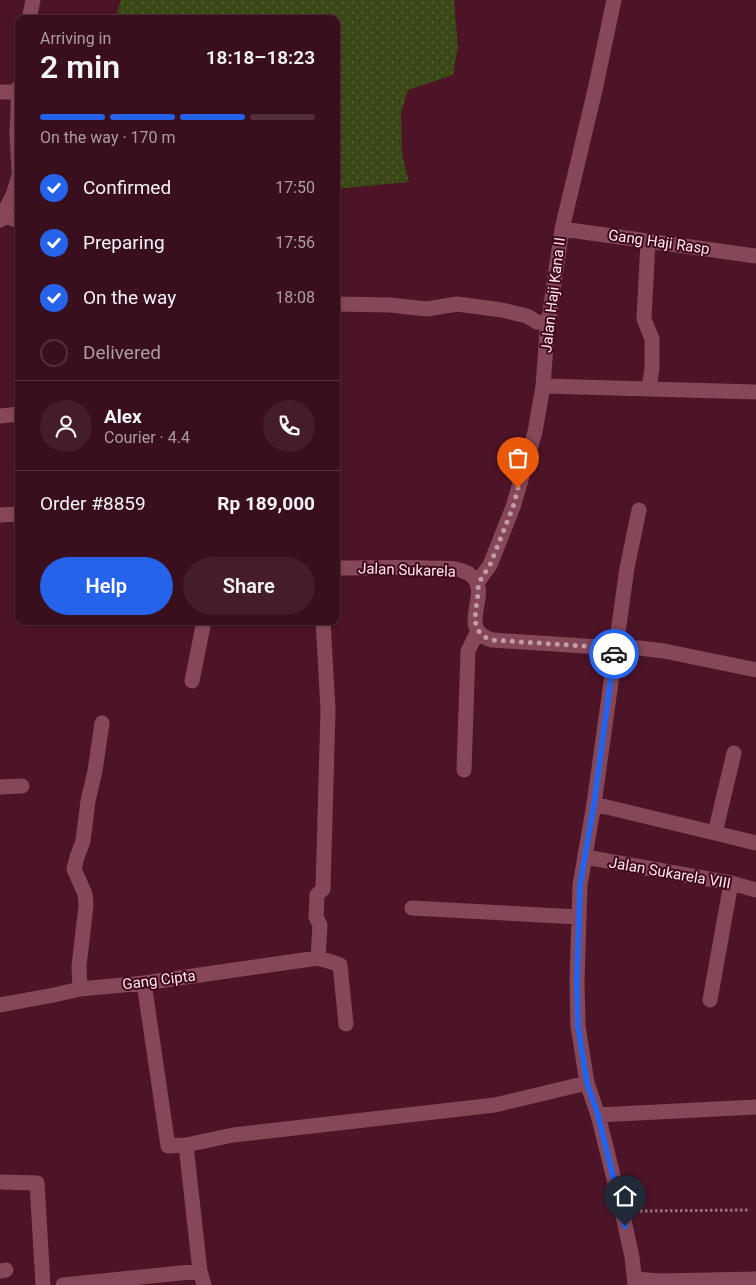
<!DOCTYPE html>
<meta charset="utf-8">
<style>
:root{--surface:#3a0f1d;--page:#451d2a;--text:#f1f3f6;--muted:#ab9ca4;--line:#542f3b;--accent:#2563eb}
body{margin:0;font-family:Roboto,sans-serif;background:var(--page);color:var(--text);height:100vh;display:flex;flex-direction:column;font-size:19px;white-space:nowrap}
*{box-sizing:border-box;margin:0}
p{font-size:16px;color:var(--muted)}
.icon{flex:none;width:28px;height:28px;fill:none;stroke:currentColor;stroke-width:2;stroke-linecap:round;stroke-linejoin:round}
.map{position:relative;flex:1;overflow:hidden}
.panel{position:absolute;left:15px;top:15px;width:325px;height:610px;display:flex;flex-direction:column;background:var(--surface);border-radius:10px;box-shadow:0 1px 4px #0004,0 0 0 1px var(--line)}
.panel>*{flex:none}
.pin{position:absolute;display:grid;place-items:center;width:42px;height:42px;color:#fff;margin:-51px -21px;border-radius:50% 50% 50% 0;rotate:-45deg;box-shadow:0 0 5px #0007}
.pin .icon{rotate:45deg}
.courier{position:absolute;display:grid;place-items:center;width:50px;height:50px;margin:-25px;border:4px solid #2563eb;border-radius:50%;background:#fff;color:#222;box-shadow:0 1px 6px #0007}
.head em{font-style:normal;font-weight:600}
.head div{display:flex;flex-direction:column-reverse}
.head{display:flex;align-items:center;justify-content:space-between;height:85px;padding:0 25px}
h1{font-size:32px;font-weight:600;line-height:38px}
.bar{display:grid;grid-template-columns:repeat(4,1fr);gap:8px 5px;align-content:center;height:60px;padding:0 25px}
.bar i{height:6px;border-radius:4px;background:var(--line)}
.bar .selected{background:var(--accent)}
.bar p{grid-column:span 4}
.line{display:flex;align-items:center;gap:12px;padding:0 25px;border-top:1px solid var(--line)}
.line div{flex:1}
.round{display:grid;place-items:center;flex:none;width:52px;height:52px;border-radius:26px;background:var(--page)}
ol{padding:0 25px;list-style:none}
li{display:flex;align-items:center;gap:15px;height:55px}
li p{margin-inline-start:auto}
li .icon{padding:5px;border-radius:50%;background:var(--accent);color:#fff;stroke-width:4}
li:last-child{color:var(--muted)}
li i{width:28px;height:28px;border:2px solid var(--line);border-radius:50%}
.primary-button{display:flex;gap:10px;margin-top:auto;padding:10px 25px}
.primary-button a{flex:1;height:58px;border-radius:30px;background:var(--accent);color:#fff;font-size:20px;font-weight:600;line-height:58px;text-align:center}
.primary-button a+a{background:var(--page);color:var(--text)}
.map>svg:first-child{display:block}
.grass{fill:url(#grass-dots)}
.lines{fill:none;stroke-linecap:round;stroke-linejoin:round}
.path{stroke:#9a707d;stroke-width:3;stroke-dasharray:2.5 2.5;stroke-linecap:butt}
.minor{stroke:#864758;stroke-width:15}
.done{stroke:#c09da7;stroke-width:5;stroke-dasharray:0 9}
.route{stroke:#2563eb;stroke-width:6}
.labels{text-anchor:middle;stroke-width:4;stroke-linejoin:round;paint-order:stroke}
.street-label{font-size:15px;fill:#fee7ec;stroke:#41081d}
</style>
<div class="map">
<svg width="756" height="1285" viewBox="0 0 756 1285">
<defs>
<pattern id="grass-dots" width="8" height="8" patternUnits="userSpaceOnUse" patternTransform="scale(1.25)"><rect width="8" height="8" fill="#394814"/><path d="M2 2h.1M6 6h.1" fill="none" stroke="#576236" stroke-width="1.8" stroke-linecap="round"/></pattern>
</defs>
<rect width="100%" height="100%" fill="#4d1427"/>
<path class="grass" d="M121 0H454L458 47 453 75 408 90 401 113 402 154 409 182 336 189V19H115Z"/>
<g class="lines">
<path class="path" d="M640 1211 748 1210"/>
<path class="minor" d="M29 19 33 0
M19 87 17 133 19 171
M0 92H18
M3 215 19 221
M0 220 13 195 19 176
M562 229 756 256
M648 241 644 319 652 339V368L649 389
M336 304 390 305 427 309 457 304 502 310 527 316 537 322 549 323
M543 386 756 392
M0 416 19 414
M0 515 19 514
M336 568C367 568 398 567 429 568 438 568 447 568 456 569 461 570 469 573 473 577 491 596 456 629 492 640L615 648H639L664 651 756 670
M477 583 490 565 513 507 535 432 543 386 547 332 562 229 595 90 614 0
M192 681 204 621
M464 770 468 651 478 631
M0 787 22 786
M594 804 715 833 756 843
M715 833 734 753
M585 857 731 883 756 890
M412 908 579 917
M318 958 320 925 316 917 317 895 323 889 328 710 323 621
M144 983 168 1146 186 1145 233 1135 495 1105 587 1083
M80 989 79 966 86 905 85 894 74 869 77 857 83 841 88 801 95 771 102 723
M710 1000 731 883
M0 1005 54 995 80 989 144 983 318 958 335 963 340 965 346 1024
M598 1115 756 1107
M186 1145 200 1271 204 1285
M0 1182 37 1183 43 1285
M0 1271 6 1270
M635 1279 660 1281 756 1279
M63 1285 200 1271
M635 1285 632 1257 622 1211 598 1115 587 1083 578 1026 577 981 580 885 594 804 627 568 639 510"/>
</g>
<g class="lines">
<path class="done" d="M518 488 513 507 490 565 478 584C480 605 464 631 492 640L615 648 614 654"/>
<path class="route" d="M614 654 594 804 580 885 577 981 578 1026 587 1083 598 1115 625 1226"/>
</g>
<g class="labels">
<g class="street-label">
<text transform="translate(659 242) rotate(8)" y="5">Gang Haji Rasp</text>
<text transform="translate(553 295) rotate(-83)" y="5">Jalan Haji Kana II</text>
<text transform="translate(407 570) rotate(2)" y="5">Jalan Sukarela</text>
<text transform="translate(670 873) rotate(10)" y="5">Jalan Sukarela VIII</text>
<text transform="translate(159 980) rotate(-7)" y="5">Gang Cipta</text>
</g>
</g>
</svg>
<div class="pin" style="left:518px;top:488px;background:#ea580c"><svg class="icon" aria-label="bag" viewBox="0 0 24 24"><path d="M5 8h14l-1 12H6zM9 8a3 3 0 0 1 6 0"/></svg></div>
<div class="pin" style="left:625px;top:1226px;background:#1f2937"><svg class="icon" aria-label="home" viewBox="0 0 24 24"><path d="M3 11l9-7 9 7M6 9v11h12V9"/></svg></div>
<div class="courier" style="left:614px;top:654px"><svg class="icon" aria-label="car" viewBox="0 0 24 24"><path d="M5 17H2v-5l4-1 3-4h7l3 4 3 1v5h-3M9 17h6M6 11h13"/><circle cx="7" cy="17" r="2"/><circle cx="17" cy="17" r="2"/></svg></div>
<section class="panel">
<div class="head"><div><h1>2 min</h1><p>Arriving in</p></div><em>18:18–18:23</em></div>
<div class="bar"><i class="selected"></i><i class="selected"></i><i class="selected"></i><i></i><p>On the way · 170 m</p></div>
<ol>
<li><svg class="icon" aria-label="check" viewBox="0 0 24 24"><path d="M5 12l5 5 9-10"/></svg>Confirmed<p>17:50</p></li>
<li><svg class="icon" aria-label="check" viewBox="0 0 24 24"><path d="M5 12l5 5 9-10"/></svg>Preparing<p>17:56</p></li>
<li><svg class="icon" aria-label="check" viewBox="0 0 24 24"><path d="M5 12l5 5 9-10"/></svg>On the way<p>18:08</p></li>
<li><i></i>Delivered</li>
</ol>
<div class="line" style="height:90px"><a class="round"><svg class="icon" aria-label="person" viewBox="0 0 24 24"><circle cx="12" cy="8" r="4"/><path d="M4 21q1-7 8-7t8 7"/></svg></a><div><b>Alex</b><p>Courier · 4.4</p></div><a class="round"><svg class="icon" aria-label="phone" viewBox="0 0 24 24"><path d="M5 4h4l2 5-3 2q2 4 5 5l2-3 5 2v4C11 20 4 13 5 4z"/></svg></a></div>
<div class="line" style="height:65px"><div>Order #8859</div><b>Rp 189,000</b></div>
<div class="primary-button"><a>Help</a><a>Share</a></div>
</section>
</div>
